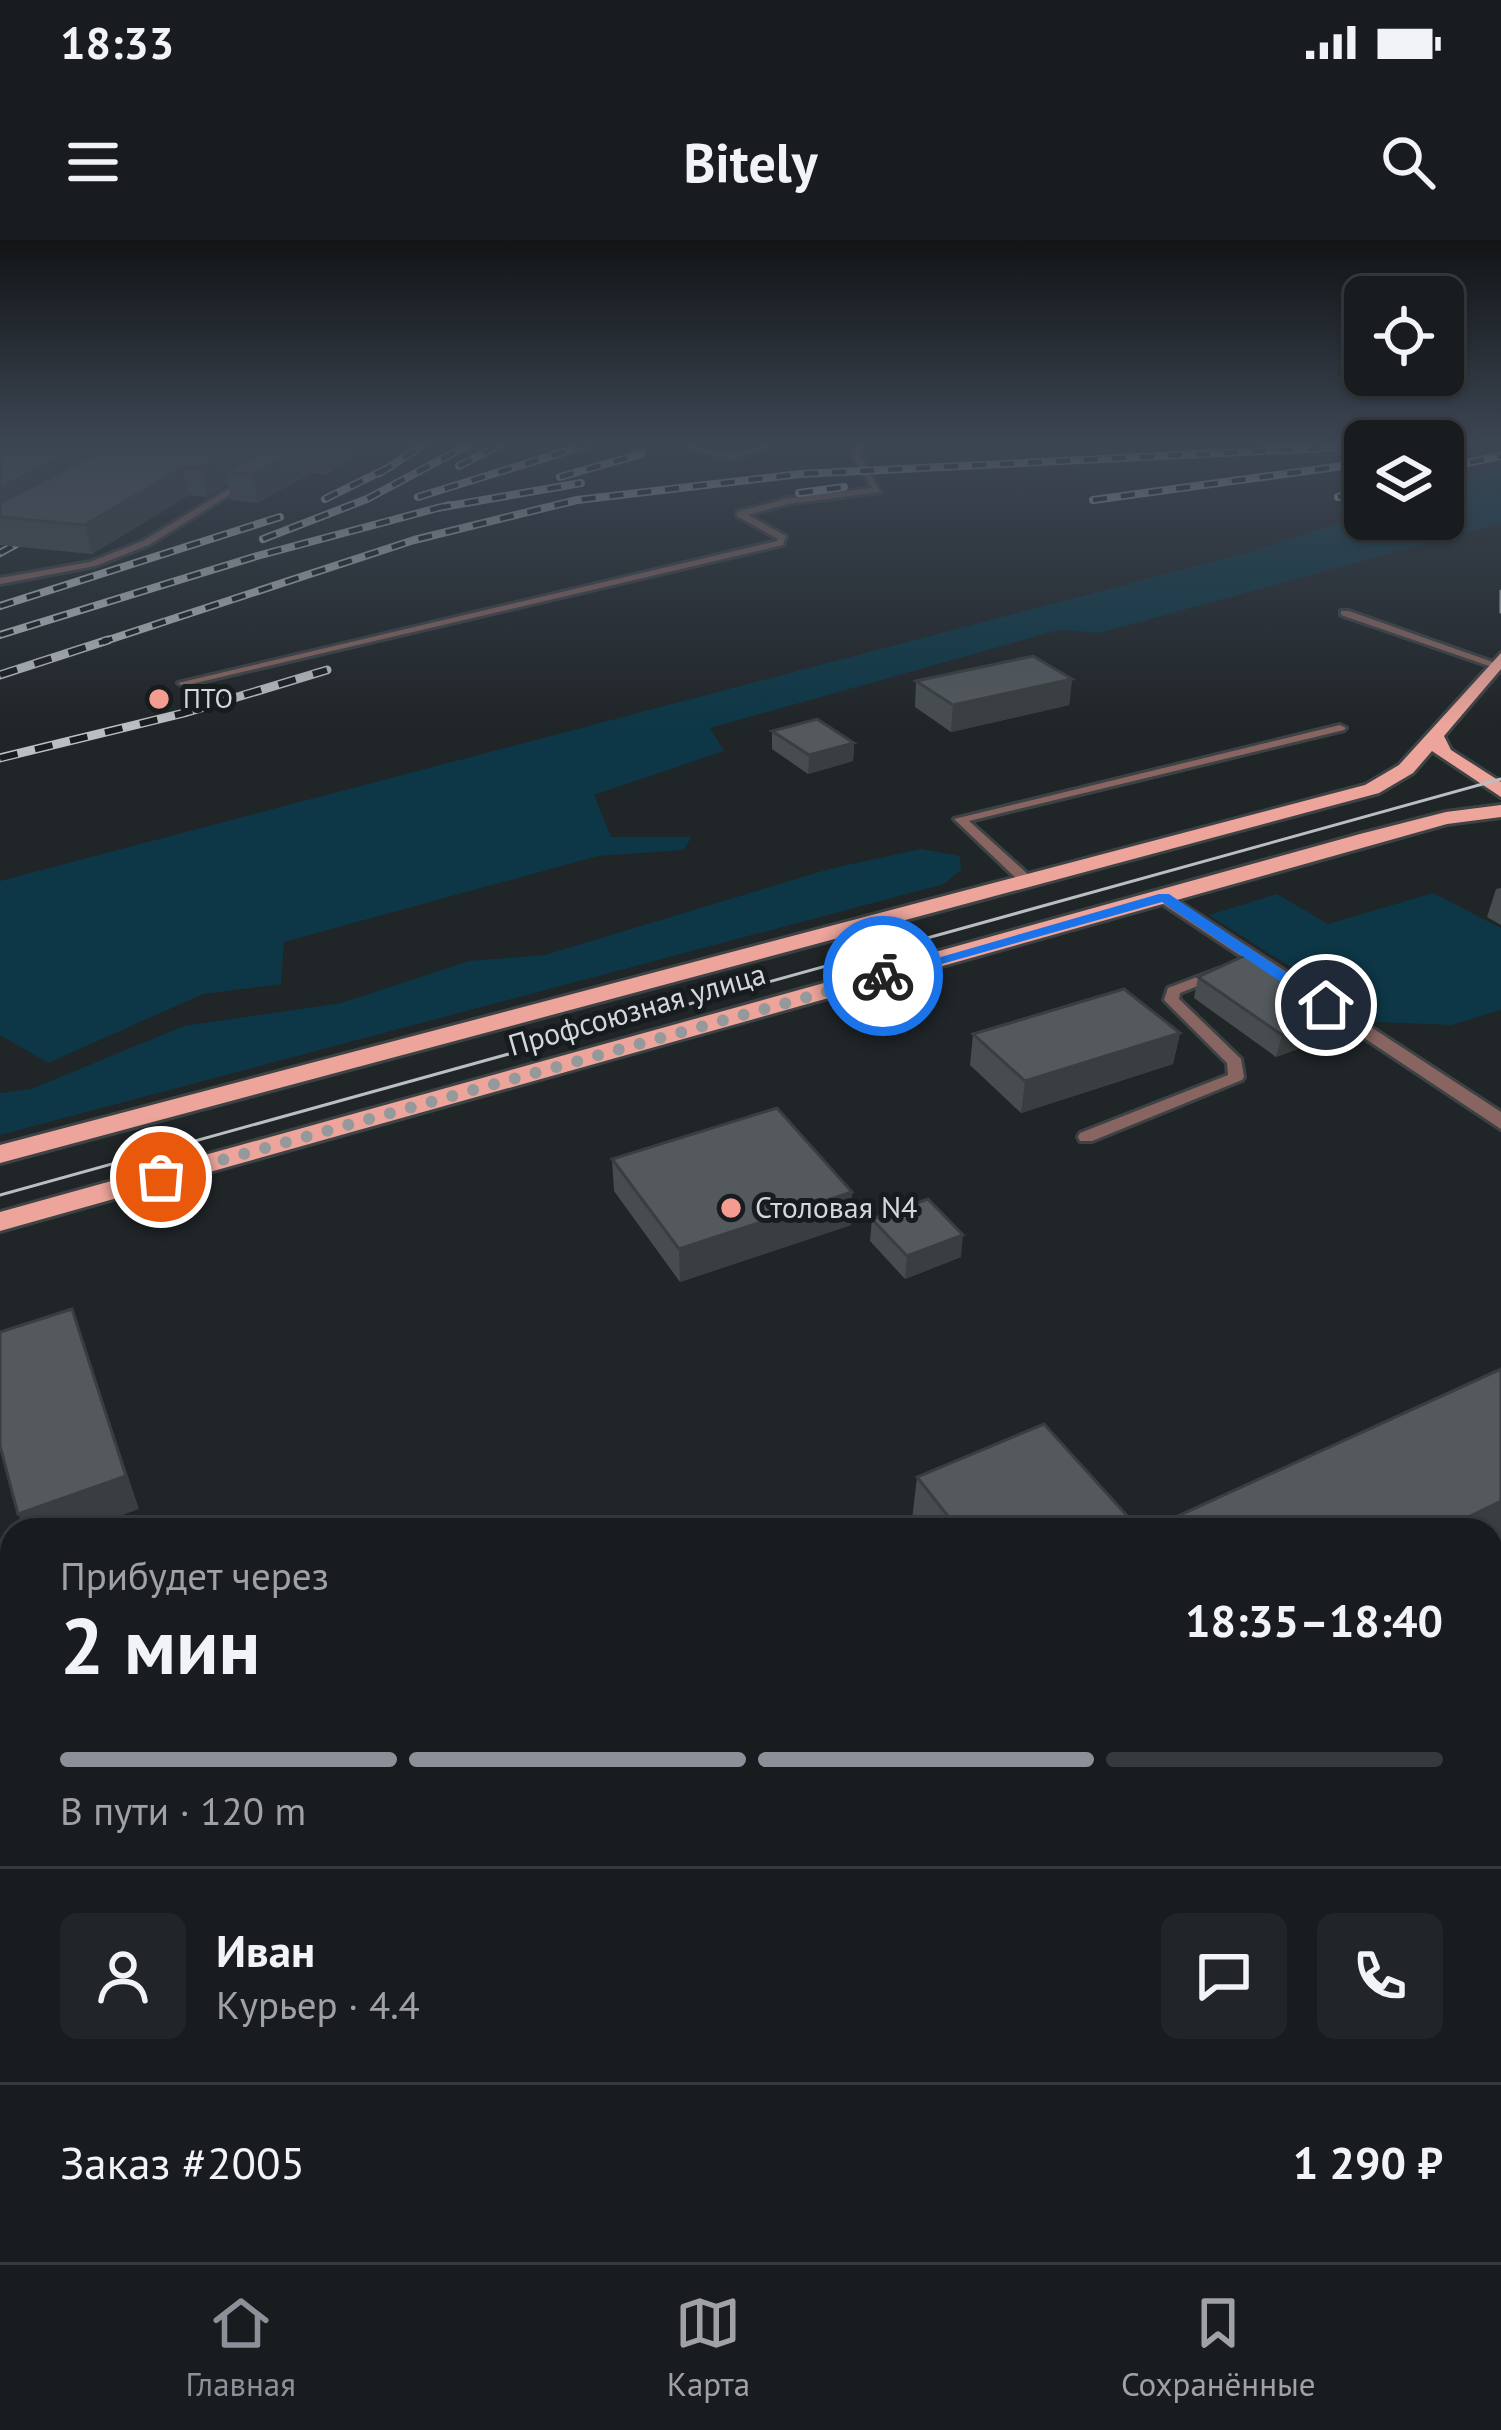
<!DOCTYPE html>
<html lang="ru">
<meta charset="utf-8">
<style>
:root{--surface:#181c1e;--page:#212527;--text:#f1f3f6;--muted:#9fa1a4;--line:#363a3c;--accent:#8c9099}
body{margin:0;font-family:"PT Sans",sans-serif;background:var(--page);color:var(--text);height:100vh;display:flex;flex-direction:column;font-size:45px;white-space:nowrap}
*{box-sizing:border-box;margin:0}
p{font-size:39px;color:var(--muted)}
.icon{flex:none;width:66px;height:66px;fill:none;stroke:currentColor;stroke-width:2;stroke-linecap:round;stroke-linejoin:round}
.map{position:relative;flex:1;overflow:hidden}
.panel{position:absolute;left:0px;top:1278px;width:1503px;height:744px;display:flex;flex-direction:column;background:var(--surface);border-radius:36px 36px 0 0;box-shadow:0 3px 9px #0004,0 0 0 3px var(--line)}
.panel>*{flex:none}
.tools{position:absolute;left:1344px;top:36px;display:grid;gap:24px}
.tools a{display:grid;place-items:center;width:120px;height:120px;border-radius:18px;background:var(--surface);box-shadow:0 3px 9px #0004,0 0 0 3px var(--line);font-size:60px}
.pin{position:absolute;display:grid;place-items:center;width:102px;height:102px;color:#fff;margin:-51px;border:6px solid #fff;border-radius:50%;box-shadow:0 3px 12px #0007}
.courier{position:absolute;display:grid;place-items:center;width:120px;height:120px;margin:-60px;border:9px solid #1a73e8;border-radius:50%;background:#fff;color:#222;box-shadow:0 3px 15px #0007}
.headline em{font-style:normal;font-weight:700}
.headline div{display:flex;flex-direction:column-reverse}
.headline{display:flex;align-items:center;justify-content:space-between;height:204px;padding:0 60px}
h1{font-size:78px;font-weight:700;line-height:90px}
.bar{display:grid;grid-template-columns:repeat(4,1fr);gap:18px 12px;align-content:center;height:144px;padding:0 60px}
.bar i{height:15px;border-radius:9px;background:var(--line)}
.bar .on{background:var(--accent)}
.bar p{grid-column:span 4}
.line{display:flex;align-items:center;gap:30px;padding:0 60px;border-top:3px solid var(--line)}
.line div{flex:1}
.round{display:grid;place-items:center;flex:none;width:126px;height:126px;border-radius:18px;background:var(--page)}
.status{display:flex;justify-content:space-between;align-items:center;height:84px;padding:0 60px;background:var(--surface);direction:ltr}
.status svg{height:33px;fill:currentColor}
header{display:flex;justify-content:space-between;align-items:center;height:156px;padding:0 60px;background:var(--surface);font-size:54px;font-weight:700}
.tabs{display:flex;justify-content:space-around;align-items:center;height:168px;border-top:3px solid var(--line);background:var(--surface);font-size:33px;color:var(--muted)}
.tabs a{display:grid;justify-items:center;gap:6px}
.tabs .on{color:var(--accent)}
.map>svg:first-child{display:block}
.green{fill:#0d3746}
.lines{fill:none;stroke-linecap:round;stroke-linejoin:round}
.lane-casing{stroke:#3d4244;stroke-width:6}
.street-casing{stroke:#3d4244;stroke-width:6}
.primary-casing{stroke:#3d4244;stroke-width:6}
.lane{fill:#886560;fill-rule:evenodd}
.street{fill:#886560;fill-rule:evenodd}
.primary{fill:#eda59b;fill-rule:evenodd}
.tram{stroke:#bbbfc1;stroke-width:3}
.rail-far1-casing{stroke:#bbbfc1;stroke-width:8}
.rail-casing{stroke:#bbbfc1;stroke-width:9}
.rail-far1{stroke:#171c1e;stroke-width:4.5;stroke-dasharray:14;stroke-linecap:butt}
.rail{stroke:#171c1e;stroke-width:6;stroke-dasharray:18;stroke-linecap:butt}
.wall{fill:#474d4f}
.shaded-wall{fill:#3a3e40}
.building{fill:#53595c;stroke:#3a3e40;stroke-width:3}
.route{fill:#1a73e8}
.done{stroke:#96999c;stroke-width:12;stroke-dasharray:0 21.6}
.poi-dot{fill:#f59c91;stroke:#171c1e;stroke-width:4.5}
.labels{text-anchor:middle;stroke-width:10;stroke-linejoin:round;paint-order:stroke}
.far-poi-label{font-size:27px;fill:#d5d8da;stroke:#171c1e;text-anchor:start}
.street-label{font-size:30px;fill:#d5d8da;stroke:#171c1e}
.poi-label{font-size:30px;fill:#d5d8da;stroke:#171c1e;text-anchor:start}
</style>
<div class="status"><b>18:33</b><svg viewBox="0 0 49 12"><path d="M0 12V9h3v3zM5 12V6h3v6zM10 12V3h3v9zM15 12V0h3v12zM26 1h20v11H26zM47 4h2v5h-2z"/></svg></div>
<header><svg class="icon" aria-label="menu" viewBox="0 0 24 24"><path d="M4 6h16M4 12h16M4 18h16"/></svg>Bitely<svg class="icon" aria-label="search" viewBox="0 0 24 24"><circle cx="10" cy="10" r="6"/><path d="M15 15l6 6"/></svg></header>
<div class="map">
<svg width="1501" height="2022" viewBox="0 0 1501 2022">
<rect width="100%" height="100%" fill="#202528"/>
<path class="green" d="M1501 225V283L1099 393 1059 390 710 488 724 511 594 555 611 597H692L683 610 598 616 284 702 281 744 203 754 48 823 0 795V641L1249 312 1365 275V279H1443V248Z
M921 609 960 616 961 630 944 644 0 895V853L31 849 184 786 341 763 469 721 545 715 829 629Z
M1433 653 1501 688V770L1451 785 1377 782 1209 675 1277 654 1328 684Z"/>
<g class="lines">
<g class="lane-casing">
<path id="lane" d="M675 204C694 204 710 212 728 214 745 215 762 204 780 204L732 219Z
M855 204H863L861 217 880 252 788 264 748 275 786 296 783 305 183 446 178 443 777 301 778 299 737 276V272L788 258 872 248 853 217Z
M245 239 252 241 149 305 95 326 0 344V338L90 322 143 301Z
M1341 371H1349L1501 425 1492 427 1341 375Z
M1340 485 1346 488 1344 490 969 581 1030 636 1032 639 1025 643 1020 642 954 579Z
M1218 729 1223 730V736L1180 753 1179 759 1241 819 1244 837 1242 840 1092 901H1080L1078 897 1080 893 1228 835 1227 823 1164 760 1168 748Z
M12 1693V1719L0 1723V1697Z"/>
</g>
<g class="street-casing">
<path id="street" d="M1164 652 1501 872V889L1158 661 1155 657Z
M1501 1371V1397L1491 1401V1374Z
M366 2010H422L417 2022H361Z"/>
</g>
<g class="primary-casing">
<path id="primary" d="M1501 413V429L1444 496 1451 510 1501 542V557L1432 511 1413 533 1379 553 0 923V905L1365 545 1399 525Z
M1501 565V577L1447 584 1376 604 0 991V972L1360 594 1446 572Z"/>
</g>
<use href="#lane" class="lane"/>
<use href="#street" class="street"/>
<use href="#primary" class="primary"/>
<path class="tram" d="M1501 351V372
M0 955 1501 539"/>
<g class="rail-far1-casing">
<path id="rail-far1" d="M1443 207 1469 204
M459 226 502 204
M1443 228 1501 216
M380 233 425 204
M560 237 641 214
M799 253 844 247
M418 257 590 204
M1338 257 1365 250
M325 259 392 226
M1093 260 1365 223
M437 268 581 243
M263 299 367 259 470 204
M0 313 42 290
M0 366 280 277
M0 395 257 316 449 265
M99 403 414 300 577 260 800 234 1365 206"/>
</g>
<g class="rail-casing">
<path id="rail" d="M0 435 108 400
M0 518 184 473 327 430"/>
</g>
<use href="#rail-far1" class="rail-far1"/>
<use href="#rail" class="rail"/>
</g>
<path class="wall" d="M0 204H368L328 234 311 233 257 263 231 260 228 244 207 257 189 255 92 314 0 305Z
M713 204H753L740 208Z
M1072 439 1069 465 951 492 915 467 916 441Z
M772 491 854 503 853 521 808 534 772 509Z
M1501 648V685L1487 677 1496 649Z
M1198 737 1336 775 1330 797 1276 817 1194 758Z
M1180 793 1173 824 1021 873 970 825 973 794Z
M612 919 852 952 851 985 680 1042 614 951Z
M872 979 961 1017 905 1039 870 1001Z
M917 1237 1140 1290H920L912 1280Z
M663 2010H822L829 2022H665Z
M884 2010H1065L1073 2022H890Z"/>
<path class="shaded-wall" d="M87 204H145L0 277V248Z
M245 204H295L226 232 228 244 207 257 202 229Z
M328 204H368L328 234 324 207Z
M306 206 311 233 257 263 252 235Z
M183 227 189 255 92 314 85 285Z
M1072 439 1069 465 951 492 953 465Z
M854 503 853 521 808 534 809 515Z
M1336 775 1330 797 1276 817 1282 795Z
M1180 793 1173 824 1021 873 1025 841Z
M852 952 851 985 680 1042 679 1009Z
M963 995 961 1017 905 1039 907 1016Z
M72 1069 139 1269 81 1290H25L18 1274Z
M1501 1261V1294L1491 1299V1290H1442Z
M1501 1712V1734L1491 1741V1719Z
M1501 1998V2009L1485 2022H1472L1486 2010H1491V2006Z
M57 2010H62L65 2022H60Z"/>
<path class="building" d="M0 204H87L0 248Z
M116 204H245L202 229 183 227 85 285 0 277V263Z
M272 204H328L324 207 306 206 252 235 226 232Z
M1033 416 1072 439 953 465 916 441Z
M817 479 854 503 809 515 772 491Z
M1246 715 1336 775 1282 795 1198 737Z
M1124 749 1180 793 1025 841 973 794Z
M777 868 852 952 679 1009 612 919Z
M928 959 963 995 907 1016 872 979Z
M72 1069 126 1236 18 1274 0 1206V1092Z
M1501 1129V1261L1442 1290H1147Z
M1044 1184 1140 1290H959L917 1237Z
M1501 1541V1712L1491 1719V1547Z
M1501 1793V1998L1491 2006V1801Z
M12 1960V2010H57L60 2022H0V1966Z
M669 2010H822L829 2022H674Z
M909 2010H1065L1073 2022H915Z
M1212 2010H1486L1472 2022H1196Z"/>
<linearGradient id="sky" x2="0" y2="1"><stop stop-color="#121416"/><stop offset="0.42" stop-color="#3c4653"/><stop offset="1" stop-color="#3c4653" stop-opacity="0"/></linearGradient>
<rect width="1501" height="487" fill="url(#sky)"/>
<path class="route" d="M1159 654H1169L1334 765 1321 769 1162 662 888 739 875 736Z"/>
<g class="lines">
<path class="done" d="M161 937 883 736"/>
</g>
<g class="poi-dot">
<circle cx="159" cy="459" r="12"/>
<circle cx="731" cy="968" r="12"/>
</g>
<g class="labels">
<g class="far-poi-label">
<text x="183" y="468">ПТО</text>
</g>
<g class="street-label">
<text transform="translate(637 770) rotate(-16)" y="10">Профсоюзная улица</text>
</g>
<g class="poi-label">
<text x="755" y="978">Столовая N4</text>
</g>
</g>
</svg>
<div class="tools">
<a><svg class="icon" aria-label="locate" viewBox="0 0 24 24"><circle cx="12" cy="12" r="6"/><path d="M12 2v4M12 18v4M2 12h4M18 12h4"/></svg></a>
<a><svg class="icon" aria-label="layers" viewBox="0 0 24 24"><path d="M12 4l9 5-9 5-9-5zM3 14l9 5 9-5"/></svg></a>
</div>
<div class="pin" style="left:161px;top:937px;background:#ea580c"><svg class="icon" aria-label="bag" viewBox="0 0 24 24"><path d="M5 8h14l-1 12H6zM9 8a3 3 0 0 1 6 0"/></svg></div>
<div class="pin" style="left:1326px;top:765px;background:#1f2937"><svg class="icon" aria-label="home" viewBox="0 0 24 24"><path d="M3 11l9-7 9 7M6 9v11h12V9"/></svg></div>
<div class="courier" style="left:883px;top:736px"><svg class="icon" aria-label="bike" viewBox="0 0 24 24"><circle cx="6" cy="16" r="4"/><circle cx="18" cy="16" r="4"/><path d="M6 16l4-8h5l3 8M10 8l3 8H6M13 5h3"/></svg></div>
<section class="panel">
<div class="headline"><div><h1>2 мин</h1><p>Прибудет через</p></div><em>18:35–18:40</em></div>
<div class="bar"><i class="on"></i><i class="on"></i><i class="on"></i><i></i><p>В пути · 120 m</p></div>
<div class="line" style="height:216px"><a class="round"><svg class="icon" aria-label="person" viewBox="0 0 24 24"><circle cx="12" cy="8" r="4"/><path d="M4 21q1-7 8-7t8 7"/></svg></a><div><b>Иван</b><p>Курьер · 4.4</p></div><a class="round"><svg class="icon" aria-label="chat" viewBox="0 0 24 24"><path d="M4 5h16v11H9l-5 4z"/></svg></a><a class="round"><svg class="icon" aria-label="phone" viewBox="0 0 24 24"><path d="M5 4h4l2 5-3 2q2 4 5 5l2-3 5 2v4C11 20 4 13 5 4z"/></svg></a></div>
<div class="line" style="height:156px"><div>Заказ #2005</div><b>1 290 ₽</b></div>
</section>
</div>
<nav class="tabs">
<a class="on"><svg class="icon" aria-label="home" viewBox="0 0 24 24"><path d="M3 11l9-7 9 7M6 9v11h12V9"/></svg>Главная</a>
<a><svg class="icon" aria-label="map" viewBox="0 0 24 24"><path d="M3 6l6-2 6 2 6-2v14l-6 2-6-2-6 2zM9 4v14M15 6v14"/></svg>Карта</a>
<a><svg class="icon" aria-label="saved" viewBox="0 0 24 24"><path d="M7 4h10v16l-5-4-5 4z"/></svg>Сохранённые</a>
</nav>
